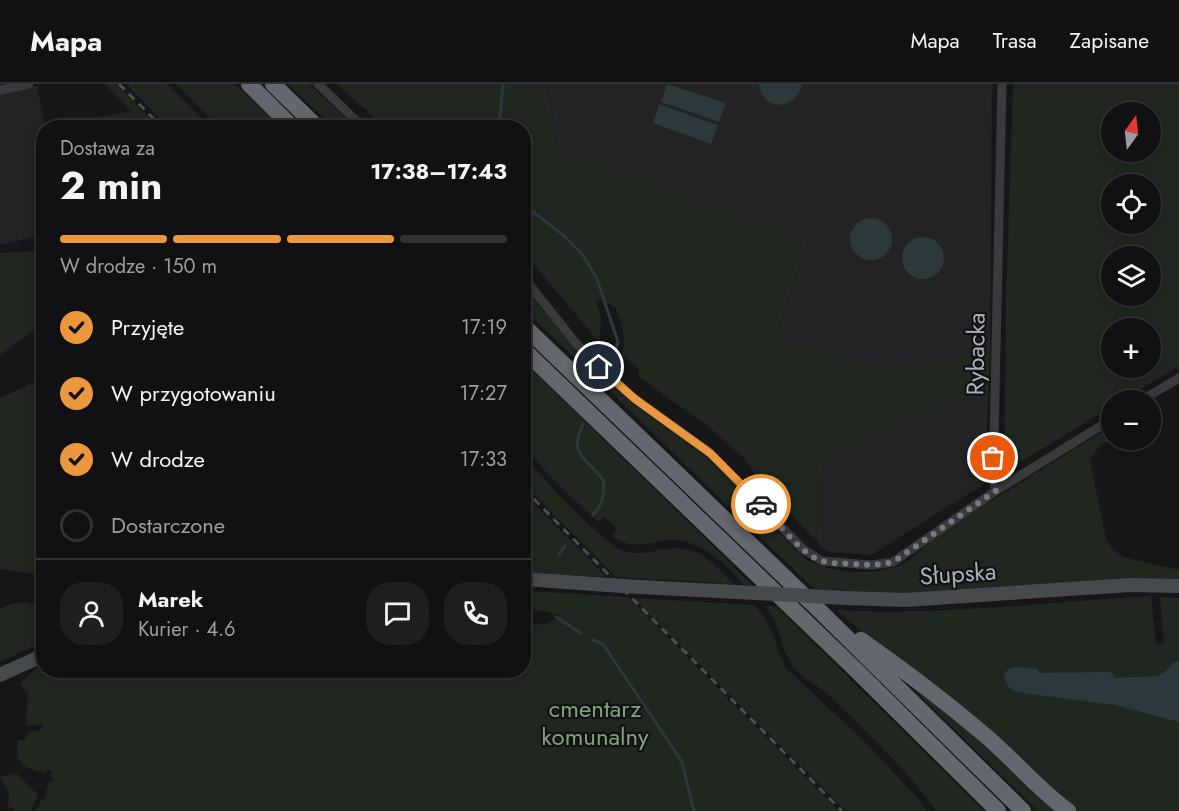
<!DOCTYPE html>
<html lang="pl">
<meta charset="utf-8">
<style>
:root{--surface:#111113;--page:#1e1f21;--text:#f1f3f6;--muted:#9c9da0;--line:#303133;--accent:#ea973d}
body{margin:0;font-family:Jost,sans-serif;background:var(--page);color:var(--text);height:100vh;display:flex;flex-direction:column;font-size:22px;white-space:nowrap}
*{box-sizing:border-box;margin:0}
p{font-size:20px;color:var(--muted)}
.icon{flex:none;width:33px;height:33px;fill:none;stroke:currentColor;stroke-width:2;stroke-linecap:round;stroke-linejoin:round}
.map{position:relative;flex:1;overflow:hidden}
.sheet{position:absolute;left:36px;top:36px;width:495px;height:558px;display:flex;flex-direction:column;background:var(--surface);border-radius:24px;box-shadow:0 3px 15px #0003,0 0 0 2px var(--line)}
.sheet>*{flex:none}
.needle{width:39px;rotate:15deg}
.fabs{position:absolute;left:1101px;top:18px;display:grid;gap:12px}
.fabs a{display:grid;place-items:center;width:60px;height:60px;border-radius:50%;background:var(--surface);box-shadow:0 3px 15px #0003,0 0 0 2px var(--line);font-size:30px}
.pin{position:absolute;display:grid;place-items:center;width:51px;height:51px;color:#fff;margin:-26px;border:3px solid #fff;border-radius:50%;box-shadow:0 2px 6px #0007}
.courier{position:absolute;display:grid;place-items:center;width:60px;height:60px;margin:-30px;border:4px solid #ea973d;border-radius:50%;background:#fff;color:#222;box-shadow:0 2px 8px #0007}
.overview em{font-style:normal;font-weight:700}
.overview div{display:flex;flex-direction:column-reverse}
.overview{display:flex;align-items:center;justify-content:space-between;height:102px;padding:0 24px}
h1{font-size:39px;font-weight:700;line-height:45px}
.bar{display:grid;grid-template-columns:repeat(4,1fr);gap:9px 6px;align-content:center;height:72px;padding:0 24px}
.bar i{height:8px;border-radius:4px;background:var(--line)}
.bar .current{background:var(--accent)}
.bar p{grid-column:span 4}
.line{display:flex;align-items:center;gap:15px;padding:0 24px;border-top:2px solid var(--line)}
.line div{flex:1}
.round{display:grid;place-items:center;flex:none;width:63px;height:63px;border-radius:24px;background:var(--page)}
ol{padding:0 24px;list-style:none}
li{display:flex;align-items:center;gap:18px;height:66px}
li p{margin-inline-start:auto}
li .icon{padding:6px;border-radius:50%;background:var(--accent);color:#111;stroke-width:4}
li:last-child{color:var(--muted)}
li i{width:33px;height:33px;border:3px solid var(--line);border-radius:50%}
header{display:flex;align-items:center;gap:36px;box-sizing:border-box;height:84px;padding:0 30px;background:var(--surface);border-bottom:2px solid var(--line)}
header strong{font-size:28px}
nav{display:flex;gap:33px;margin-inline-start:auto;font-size:21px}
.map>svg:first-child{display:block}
.built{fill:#232326}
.green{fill:#1f271f;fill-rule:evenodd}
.water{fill:#2d383c}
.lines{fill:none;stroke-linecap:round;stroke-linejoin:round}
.stream{stroke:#2d383c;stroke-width:3}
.minor{stroke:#383a3e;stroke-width:9}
.secondary{stroke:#46494d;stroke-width:14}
.motorway{stroke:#64686e;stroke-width:16}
.rail{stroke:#4b4e52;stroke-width:3;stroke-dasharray:8 6;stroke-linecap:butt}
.secondary-bridge{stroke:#46494d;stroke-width:14}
.done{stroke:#767a80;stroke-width:6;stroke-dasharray:0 10.8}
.route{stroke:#ea973d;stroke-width:8}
.labels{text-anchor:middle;stroke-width:4.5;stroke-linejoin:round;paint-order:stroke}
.street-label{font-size:24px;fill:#a9b0b8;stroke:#121214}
.park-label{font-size:24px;fill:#84a281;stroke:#121214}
</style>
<header>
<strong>Mapa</strong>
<nav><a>Mapa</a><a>Trasa</a><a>Zapisane</a></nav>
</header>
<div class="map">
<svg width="1179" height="727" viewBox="0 0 1179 727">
<rect width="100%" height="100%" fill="#171719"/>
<path class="built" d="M546 0H992L990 264 888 284 776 252 810 154 557 59Z
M37 2 45 43 43 151 0 161V10Z
M131 27 147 43H49Z
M984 308 981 402 871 471 831 468 824 466 823 380Z"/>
<path class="green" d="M105 0H116L159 43H147Z
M126 0H167L210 43H168Z
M176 0H235L281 43H219Z
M288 0H309L356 43H333Z
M337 0H546L557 59 810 154 776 252 888 284 990 264 985 400 981 402 983 309 823 380 824 466 818 460V455H814L759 395 745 375 709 343 639 293V285L622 271C627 254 621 240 616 224L601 216 596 217 601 233 600 256 595 253 524 169V44L384 43Z
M1013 0H1179V282L1122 316H1112L1111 323 1004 388 1006 220ZM1112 28H1150V68H1112ZM1112 100H1150V140H1112ZM1112 172H1150V212H1112ZM1112 244H1150V284H1112Z
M41 167 44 176 43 239 0 271V169Z
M524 203 583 274 632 319 705 372 805 475C827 488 869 492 893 484 912 479 925 460 941 449 997 412 1055 378 1111 342V355L1099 363 1090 376 1106 455 1112 464 1123 473 1179 486V496L932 509H882L814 505 592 290 524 226Z
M524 278 753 501H744C726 482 708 461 681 457 655 453 640 470 613 453L616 444 604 433 598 438C579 419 533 381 525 358 520 346 523 295 524 278Z
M43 295H44L43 491 0 485V313C16 309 28 299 43 295Z
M524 371C538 390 604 460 623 467 635 471 647 469 659 466 697 459 709 475 734 500L616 493 524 401Z
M524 410 607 493 524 489Z
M524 507 628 513 839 727H36L42 715 44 716 49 698H53V694L51 692 52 687 48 685 46 690 21 681 22 679 17 673 18 656H24L29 648 41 646 43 640 28 642 26 640 28 607 22 603 21 598 36 584 43 581 44 586H524V538C537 542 550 542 560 531L532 525 529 533 524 531Z
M1151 512 1156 561 1164 560 1160 513 1179 514V727H1077L1073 725 836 526C941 532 1046 518 1151 512Z
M633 514 754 521C774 541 774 561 786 584L862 655 915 711 927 727H846Z
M26 518 43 522V558L0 578V525L11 520Z
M766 522H776L984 727H936C907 686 866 647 830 612 820 603 806 597 797 587 780 569 781 541 766 522Z
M902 594 957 635 1059 727H1038Z
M16 689 38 711 31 727H14V725L8 723 9 709 0 693Z"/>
<path class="water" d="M667 0 726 19 719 38 661 18Z
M759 0H802C796 27 763 28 759 0Z
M659 20 718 41 711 60 653 39Z
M850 155a21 21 0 1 1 42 0a21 21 0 1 1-42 0Z
M902 174a21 21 0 1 1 42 0a21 21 0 1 1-42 0Z
M1179 577V638L1115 621 1016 608C1005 604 998 587 1013 584 1021 582 1031 584 1038 585L1039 589 1109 588 1113 590V594L1158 592 1167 586 1173 579Z"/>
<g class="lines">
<path class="stream" d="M499 44 503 0
M524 121 563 151 583 171 597 195 618 258 610 280
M583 340C568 373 586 372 603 396 605 411 602 421 593 431
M559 470 565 462
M556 533 581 549
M593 556 603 560 682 678 694 727"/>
<path class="minor" d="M318 0 364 44
M0 6 29 0
M524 194 575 258 599 283 635 315 710 369 803 465 822 477 871 481 893 478 997 406 1112 335
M1142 316 1179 294
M997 406 993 397 1002 0"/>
<path class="secondary" d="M524 495 608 501
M639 503 738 508
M845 514 905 516 1130 501 1179 502
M0 591 44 571"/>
<path class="motorway" d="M249 0 293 44
M273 0 318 44
M524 242 821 528 1023 727
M524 266 857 587 998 727
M861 556C904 586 946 618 986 652 1014 676 1038 705 1068 727"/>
<path class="rail" d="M119 0 163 44
M524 405 842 727"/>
<path class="secondary-bridge" d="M608 501 639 503
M738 508 845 514"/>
</g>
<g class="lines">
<path class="done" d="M761 420C776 436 801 471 822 477 831 480 841 479 851 480 865 481 878 482 893 478L997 406 993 397V374"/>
<path class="route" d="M599 283 635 315 710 369 761 420"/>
</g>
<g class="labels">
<g class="street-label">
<text transform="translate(976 270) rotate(-89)" y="8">Rybacka</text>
<text transform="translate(958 490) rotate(-4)" y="8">Słupska</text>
</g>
<g class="park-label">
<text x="595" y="633">cmentarz<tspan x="595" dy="28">komunalny</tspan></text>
</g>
</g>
</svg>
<div class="fabs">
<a><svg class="needle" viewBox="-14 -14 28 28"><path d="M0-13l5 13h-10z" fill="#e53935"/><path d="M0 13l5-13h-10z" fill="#9c9da0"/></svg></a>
<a><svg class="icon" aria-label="locate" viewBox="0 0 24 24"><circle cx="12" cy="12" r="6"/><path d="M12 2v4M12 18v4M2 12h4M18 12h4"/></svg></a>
<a><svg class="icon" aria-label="layers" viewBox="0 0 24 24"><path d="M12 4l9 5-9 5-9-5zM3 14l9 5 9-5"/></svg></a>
<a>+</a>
<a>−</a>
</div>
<div class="pin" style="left:993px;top:374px;background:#ea580c"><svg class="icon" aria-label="bag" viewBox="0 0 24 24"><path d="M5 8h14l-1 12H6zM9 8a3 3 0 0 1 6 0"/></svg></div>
<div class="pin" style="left:599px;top:283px;background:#1f2937"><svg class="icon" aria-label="home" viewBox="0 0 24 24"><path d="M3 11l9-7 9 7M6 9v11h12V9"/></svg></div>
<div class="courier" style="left:761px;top:420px"><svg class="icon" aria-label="car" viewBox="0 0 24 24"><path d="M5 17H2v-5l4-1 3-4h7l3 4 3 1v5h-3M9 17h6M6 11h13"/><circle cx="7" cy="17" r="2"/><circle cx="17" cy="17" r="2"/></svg></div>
<section class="sheet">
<div class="overview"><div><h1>2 min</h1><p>Dostawa za</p></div><em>17:38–17:43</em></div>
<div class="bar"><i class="current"></i><i class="current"></i><i class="current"></i><i></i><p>W drodze · 150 m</p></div>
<ol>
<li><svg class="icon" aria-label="check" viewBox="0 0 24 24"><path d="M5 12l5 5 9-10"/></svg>Przyjęte<p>17:19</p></li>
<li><svg class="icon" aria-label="check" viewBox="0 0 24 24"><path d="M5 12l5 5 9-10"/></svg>W przygotowaniu<p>17:27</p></li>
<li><svg class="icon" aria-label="check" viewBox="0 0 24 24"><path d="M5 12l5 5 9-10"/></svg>W drodze<p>17:33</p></li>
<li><i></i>Dostarczone</li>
</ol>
<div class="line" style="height:108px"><a class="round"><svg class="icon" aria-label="person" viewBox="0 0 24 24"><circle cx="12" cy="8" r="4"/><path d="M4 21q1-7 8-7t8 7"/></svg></a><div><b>Marek</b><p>Kurier · 4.6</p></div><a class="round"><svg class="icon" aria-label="chat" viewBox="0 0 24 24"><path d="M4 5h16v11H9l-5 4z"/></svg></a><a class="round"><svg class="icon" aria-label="phone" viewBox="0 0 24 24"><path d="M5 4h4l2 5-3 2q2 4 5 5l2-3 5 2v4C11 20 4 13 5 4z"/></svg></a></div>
</section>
</div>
